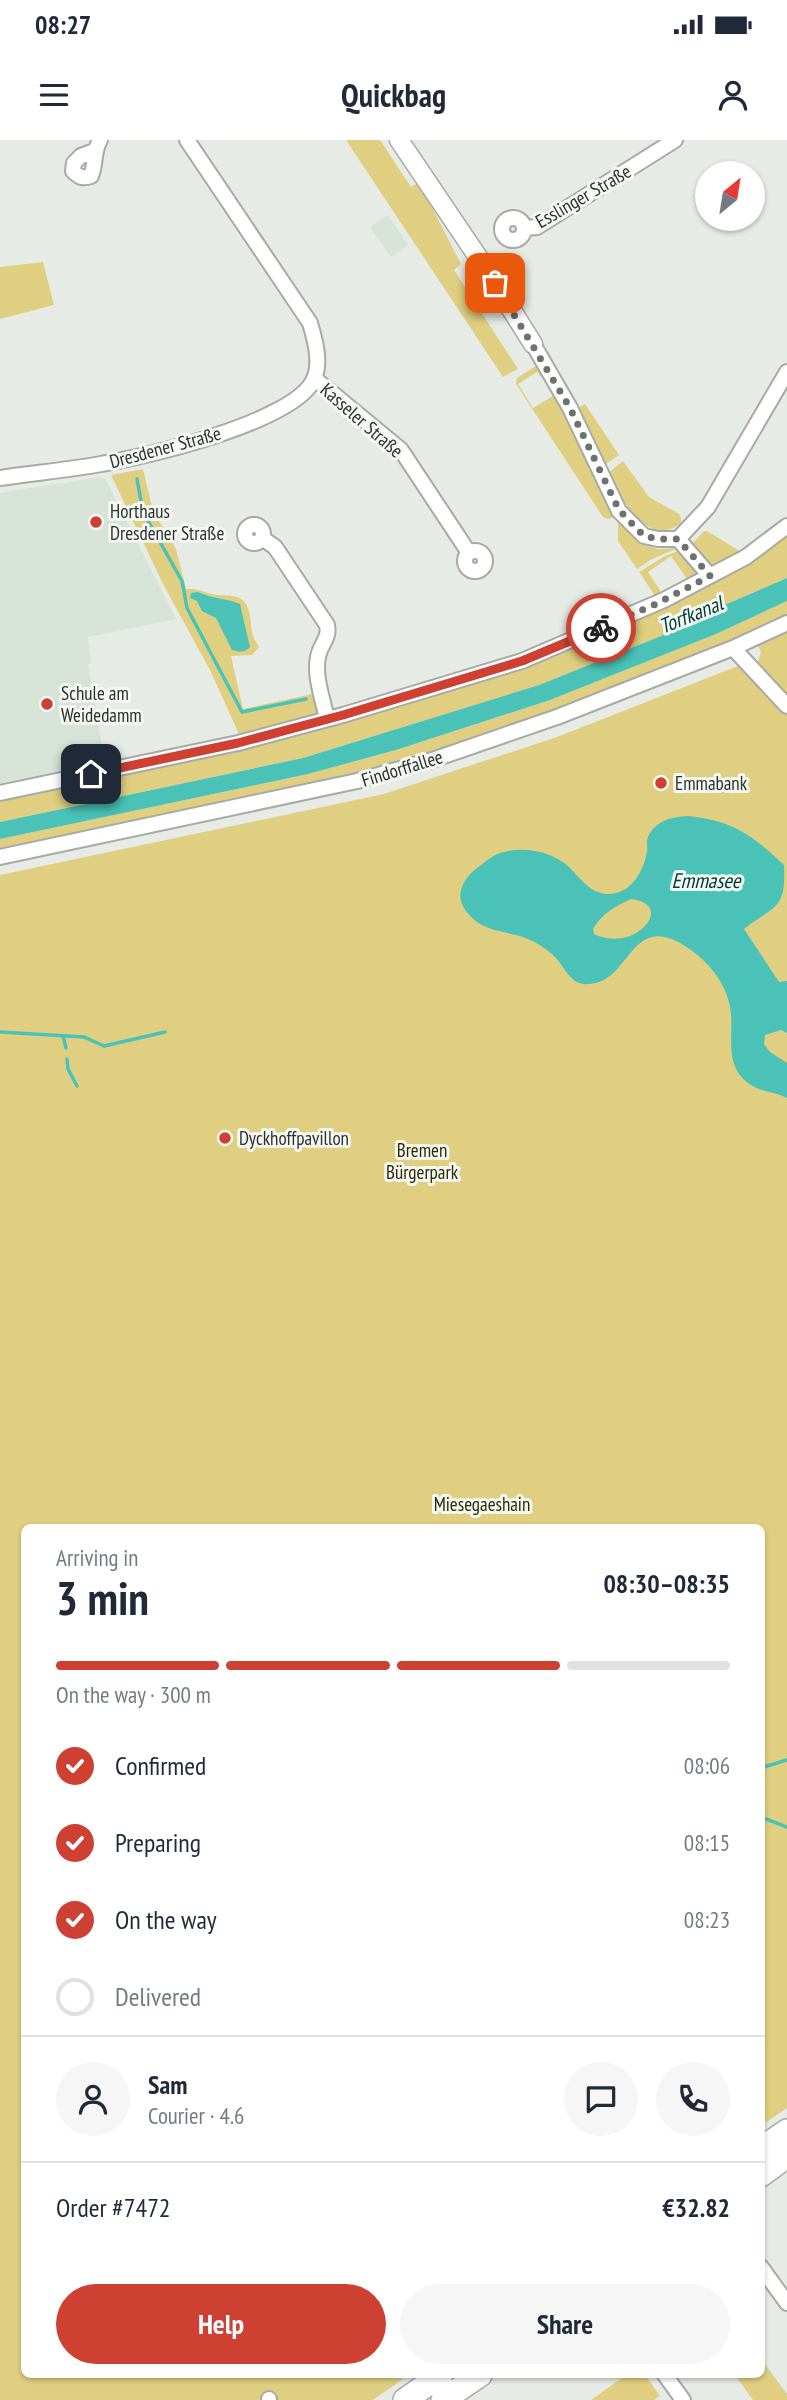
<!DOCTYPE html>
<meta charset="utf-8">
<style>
:root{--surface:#fff;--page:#f6f6f7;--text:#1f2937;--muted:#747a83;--line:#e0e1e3;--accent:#cd4032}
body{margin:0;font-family:"PT Sans Narrow",sans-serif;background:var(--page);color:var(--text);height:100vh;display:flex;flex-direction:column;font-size:26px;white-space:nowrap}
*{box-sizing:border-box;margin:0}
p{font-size:23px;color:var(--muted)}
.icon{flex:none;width:38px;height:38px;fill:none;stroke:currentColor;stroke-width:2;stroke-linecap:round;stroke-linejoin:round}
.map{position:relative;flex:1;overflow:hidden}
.side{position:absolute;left:21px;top:1384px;width:744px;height:854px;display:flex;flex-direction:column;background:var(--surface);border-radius:10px;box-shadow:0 2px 5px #0004}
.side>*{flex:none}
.needle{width:46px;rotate:30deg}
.tools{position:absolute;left:695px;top:21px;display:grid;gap:14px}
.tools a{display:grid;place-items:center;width:70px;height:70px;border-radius:50%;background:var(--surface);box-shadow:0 2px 5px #0004;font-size:35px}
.pin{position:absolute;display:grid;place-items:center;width:60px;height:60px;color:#fff;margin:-30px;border-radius:14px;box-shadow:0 4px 10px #0006}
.courier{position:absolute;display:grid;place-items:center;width:70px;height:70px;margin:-35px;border:5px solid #cd4032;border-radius:50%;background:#fff;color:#222;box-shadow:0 2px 9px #0007}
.summary em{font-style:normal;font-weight:700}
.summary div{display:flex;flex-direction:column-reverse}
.summary{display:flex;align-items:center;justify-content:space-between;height:119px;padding:0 35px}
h1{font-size:46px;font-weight:700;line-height:52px}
.bar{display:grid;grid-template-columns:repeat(4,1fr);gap:10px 7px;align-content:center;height:84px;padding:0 35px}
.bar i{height:9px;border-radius:5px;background:var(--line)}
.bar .current{background:var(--accent)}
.bar p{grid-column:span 4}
.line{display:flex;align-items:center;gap:18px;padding:0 35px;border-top:2px solid var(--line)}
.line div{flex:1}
.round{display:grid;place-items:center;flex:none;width:74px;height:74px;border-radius:37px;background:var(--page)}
ol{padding:0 35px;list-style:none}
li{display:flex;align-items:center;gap:21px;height:77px}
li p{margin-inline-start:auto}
li .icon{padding:7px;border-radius:50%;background:var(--accent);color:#fff;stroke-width:4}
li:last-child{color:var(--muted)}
li i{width:38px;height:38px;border:4px solid var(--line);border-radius:50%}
.primary-button{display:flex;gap:14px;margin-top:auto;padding:14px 35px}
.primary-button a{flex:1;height:80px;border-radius:42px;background:var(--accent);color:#fff;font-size:28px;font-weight:700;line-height:80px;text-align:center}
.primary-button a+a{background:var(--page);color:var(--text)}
.status{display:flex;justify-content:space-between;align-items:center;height:49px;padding:0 35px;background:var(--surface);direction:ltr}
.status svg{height:19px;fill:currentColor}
header{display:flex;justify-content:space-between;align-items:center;height:91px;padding:0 35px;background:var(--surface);font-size:32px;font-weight:700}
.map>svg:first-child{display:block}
.built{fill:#d8e3d7}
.green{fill:#e0cf80}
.water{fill:#4ac2b7;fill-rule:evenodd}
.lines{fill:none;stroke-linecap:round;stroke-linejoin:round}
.stream{stroke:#4ac2b7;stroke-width:3.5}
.minor-casing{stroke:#a6aba5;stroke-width:18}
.tertiary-casing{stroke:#a6aba5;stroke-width:21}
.primary-casing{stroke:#a6aba5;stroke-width:26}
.minor{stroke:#fff;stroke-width:14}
.tertiary{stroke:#fff;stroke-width:18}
.primary{stroke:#fff;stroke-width:23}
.done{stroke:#6e716e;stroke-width:7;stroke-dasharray:0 12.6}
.route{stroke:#cd4032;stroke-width:9}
.poi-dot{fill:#cd4032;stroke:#f3f8f2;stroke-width:2.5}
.labels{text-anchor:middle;stroke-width:6;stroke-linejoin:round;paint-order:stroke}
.street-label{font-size:19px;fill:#2e302e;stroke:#f3f8f2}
.poi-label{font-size:19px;fill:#2e302e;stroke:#f3f8f2;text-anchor:start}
.park-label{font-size:19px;fill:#312903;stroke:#f3f8f2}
.water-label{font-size:21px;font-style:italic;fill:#013b37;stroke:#f3f8f2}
</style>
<div class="status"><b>08:27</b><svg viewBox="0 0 49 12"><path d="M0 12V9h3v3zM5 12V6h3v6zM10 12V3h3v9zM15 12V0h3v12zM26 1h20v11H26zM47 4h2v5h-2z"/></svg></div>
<header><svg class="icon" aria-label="menu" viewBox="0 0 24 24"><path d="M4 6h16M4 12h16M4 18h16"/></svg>Quickbag<svg class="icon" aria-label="person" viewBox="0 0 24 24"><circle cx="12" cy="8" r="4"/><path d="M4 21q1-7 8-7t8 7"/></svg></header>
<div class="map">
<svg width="787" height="2260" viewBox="0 0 787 2260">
<rect width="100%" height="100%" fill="#e6ebe5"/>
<path class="built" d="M388 75 408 105 391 117 370 87Z
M100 337 106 340 176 479 88 497 91 523 88 524 105 623 0 643V353Z"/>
<path class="green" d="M346 0H380L411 47 419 42 461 124 454 130 518 229 503 237Z
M43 122 54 165 0 179V127Z
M539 224 544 237 543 239 537 232 518 244 533 268 553 256 548 248 553 247 615 377 608 379 603 377 516 244 517 238Z
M585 264 619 315 606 324 603 323 578 268Z
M623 321 649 357 679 374 681 378V383C648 410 621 357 607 334Z
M143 329 153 371 176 409 186 449C198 449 201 451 212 454 223 457 241 452 247 466 254 481 247 490 259 507L252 515 231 516 243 569 317 553 319 574 315 577 239 594 210 530 163 444 111 335Z
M618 381 641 404 658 409 678 408 652 419 637 429 618 401Z
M787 390V438L722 466 681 488 539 545 303 618 0 682V658L526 523Z
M704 391H707L743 413 713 427 708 426 691 405Z
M681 410 700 432 698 437 679 444 687 439 671 416 648 432 663 455 658 460 639 432 665 416Z
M787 461V474L731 503 555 571 430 613 359 634 0 712V699L308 634 396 610 550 560 716 494Z
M787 490V1968L761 1986V1388H24V2235H409L373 2260H0V735L384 654 557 597 738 526 740 529 758 522 761 512 757 504Z
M761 2219 787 2254V2260H753L735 2235H761Z
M626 2235H645L660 2256 654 2260H591Z"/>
<path class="water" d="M787 438V461L716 494 550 560 396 610 308 634 0 699V682L303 618 539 545 681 488 722 466Z
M198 452C213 459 226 458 240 464L250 507C244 513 240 512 232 510L216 478 202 471 197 461 190 458 191 453Z
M688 676C734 681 752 695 784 725 786 770 776 764 744 789L779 842 787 841V893L781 890 765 895 764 904 770 912 787 923V958C774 951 759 952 748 943 725 926 733 899 731 874 729 846 709 821 685 806 630 771 631 841 590 844 570 846 566 828 555 817 550 812 543 807 538 804 513 788 482 797 464 768 455 753 464 738 477 728 485 722 494 714 504 712 526 706 553 712 569 727 580 738 590 753 607 754 630 755 643 733 647 712 648 707 646 701 648 697 656 680 672 677 688 676ZM631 759C677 764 635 814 594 794L593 789C601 774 616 766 631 759Z"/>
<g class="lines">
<path class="stream" d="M137 339 143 372 182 441 187 468 242 572 306 559
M0 892 84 897 104 906 165 892
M63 896 66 908
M67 919 68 929 77 946
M761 1628 787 1620
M761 1677 787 1687"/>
<g class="minor-casing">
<path id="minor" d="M94 11 81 16 74 23 73 31C79 37 82 39 91 36 96 24 93 12 100 0
M502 89a11 11 0 1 1 22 0a11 11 0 1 1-22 0Z
M525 88 537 87 675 0
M533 204 570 268 619 371 644 396 658 399H678
M315 239 401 310 469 413
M0 338C34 333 68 330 101 324 147 317 292 282 313 241 322 224 315 200 310 183L187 0
M245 394a9 9 0 1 1 18 0a9 9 0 1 1-18 0Z
M262 398 275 407 327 485C330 499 320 504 318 517 314 536 323 560 327 579
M678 399 708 367 787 232
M678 399 710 436
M465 421a10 10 0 1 1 20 0a10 10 0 1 1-20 0Z
M733 508 787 566
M0 653 238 603 343 575 522 521 664 460 746 417 787 386
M0 717 357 641 432 620 557 577 733 508 787 483
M761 2127 787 2163
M665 2235 683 2260
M269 2259V2260"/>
</g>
<g class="tertiary-casing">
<path id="tertiary" d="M399 0 484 126 533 204"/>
</g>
<g class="primary-casing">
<path id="primary" d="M761 2009 787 1991
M761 2035 787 2016
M405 2260 441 2235
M443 2260 480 2235"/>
</g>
<use href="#minor" class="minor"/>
<use href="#tertiary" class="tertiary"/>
<use href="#primary" class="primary"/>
</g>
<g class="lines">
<path class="done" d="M495 143 570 268 619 370 644 396 658 399H678L710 436 656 464 601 488"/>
<path class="route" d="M91 634 238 603 343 575 522 521 601 488"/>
</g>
<g class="poi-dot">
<circle cx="96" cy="382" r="7"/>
<circle cx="47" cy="564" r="7"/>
<circle cx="661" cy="643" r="7"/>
<circle cx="225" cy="998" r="7"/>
</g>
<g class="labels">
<g class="street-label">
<text transform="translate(583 56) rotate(-30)" y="7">Esslinger Straße</text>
<text transform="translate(362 280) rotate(41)" y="7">Kasseler Straße</text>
<text transform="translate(165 307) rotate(-15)" y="7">Dresdener Straße</text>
<text transform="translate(402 628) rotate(-17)" y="7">Findorffallee</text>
</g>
<g class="poi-label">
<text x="110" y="378">Horthaus<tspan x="110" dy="22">Dresdener Straße</tspan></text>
<text x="61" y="560">Schule am<tspan x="61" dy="22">Weidedamm</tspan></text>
<text x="675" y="650">Emmabank</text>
<text x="239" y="1005">Dyckhoffpavillon</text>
</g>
<g class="park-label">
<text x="422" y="1017">Bremen<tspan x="422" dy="22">Bürgerpark</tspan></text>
<text x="482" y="1371">Miesegaeshain</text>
</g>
<g class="water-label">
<text transform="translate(691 475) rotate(-22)" y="7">Torfkanal</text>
<text x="706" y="748">Emmasee</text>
</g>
</g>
</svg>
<div class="tools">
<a><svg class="needle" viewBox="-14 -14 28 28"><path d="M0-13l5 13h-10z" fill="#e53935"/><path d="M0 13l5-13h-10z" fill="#747a83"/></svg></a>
</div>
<div class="pin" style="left:495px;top:143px;background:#ea580c"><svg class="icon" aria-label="bag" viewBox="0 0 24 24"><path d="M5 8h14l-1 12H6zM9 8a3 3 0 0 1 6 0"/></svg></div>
<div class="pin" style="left:91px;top:634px;background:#1f2937"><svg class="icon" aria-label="home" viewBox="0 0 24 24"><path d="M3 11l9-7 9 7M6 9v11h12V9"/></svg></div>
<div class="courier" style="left:601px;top:488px"><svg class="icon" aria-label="bike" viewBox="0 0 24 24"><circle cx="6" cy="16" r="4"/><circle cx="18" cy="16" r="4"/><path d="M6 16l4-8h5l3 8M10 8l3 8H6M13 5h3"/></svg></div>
<section class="side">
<div class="summary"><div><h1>3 min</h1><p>Arriving in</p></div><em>08:30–08:35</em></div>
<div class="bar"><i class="current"></i><i class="current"></i><i class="current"></i><i></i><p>On the way · 300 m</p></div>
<ol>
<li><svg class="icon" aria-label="check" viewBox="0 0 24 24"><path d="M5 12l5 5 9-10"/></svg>Confirmed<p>08:06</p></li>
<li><svg class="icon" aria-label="check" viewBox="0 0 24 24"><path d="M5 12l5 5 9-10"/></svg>Preparing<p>08:15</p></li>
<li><svg class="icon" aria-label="check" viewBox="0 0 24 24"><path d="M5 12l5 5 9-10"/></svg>On the way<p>08:23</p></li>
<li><i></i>Delivered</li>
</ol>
<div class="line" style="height:126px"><a class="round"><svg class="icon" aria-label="person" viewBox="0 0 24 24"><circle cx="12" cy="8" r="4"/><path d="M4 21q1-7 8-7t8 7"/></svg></a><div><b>Sam</b><p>Courier · 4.6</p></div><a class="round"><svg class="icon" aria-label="chat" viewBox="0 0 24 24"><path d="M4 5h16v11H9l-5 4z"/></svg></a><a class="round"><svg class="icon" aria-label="phone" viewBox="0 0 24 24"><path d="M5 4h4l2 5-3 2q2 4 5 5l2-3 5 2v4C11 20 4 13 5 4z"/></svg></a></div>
<div class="line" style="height:91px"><div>Order #7472</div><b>€32.82</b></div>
<div class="primary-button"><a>Help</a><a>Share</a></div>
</section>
</div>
